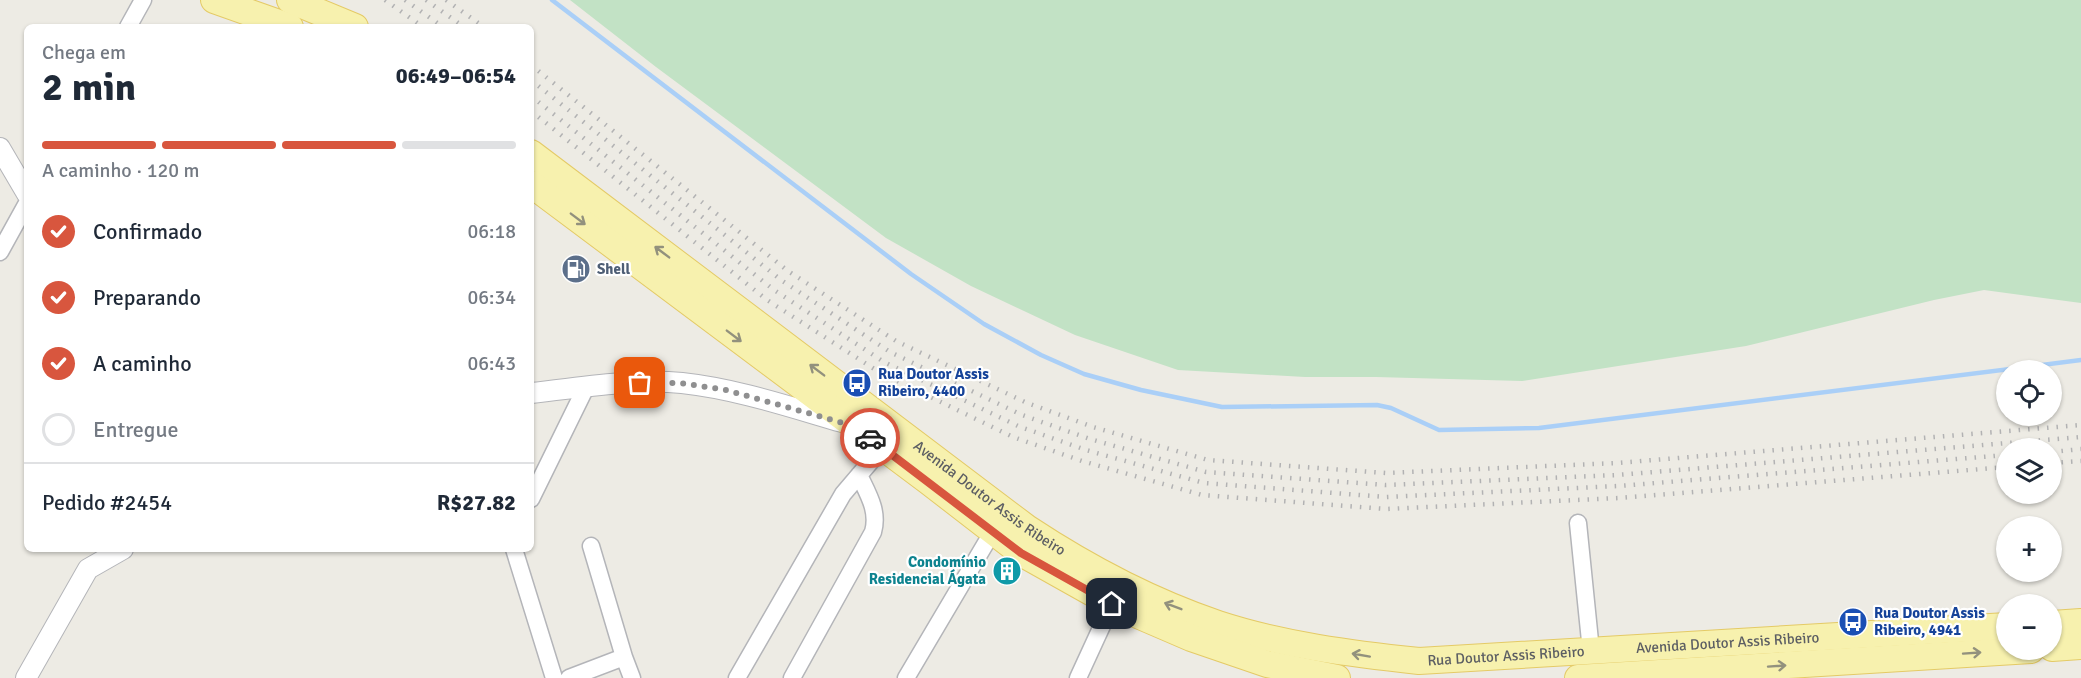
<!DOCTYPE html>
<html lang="pt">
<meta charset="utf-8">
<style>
:root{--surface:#fff;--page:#f2f2f3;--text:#1f2937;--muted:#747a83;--line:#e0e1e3;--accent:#d8563e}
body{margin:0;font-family:Signika,sans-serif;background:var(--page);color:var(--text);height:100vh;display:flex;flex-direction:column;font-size:22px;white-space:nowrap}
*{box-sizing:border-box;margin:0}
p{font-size:20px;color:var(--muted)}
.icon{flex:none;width:33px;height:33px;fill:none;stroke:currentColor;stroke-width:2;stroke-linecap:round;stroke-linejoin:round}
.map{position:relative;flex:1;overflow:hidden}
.side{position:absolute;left:24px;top:24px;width:510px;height:528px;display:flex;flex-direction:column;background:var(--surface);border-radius:9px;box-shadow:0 2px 4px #0004}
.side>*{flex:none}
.controls{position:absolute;left:1996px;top:360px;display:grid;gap:12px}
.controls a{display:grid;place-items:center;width:66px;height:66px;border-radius:50%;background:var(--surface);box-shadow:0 2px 4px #0004;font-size:30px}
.pin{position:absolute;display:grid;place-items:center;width:51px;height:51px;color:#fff;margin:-26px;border-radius:12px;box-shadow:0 3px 9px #0006}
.courier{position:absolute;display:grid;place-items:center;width:60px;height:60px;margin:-30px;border:4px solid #d8563e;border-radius:50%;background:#fff;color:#222;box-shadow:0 2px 8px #0007}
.headline em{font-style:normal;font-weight:700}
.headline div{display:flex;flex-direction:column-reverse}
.headline{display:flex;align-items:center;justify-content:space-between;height:102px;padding:0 18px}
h1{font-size:39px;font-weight:700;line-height:45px}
.bar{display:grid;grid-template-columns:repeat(4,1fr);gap:9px 6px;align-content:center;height:72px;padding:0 18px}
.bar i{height:8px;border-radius:4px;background:var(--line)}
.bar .selected{background:var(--accent)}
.bar p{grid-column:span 4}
.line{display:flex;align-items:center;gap:15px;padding:0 18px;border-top:2px solid var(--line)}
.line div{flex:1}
ol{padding:0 18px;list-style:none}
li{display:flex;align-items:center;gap:18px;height:66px}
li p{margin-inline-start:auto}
li .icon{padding:6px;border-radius:50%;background:var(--accent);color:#fff;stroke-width:4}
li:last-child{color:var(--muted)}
li i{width:33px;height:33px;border:3px solid var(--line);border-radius:50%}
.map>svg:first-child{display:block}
.green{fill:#c2e2c5}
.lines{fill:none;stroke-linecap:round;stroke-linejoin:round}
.stream{stroke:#aacff7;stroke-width:4.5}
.minor-casing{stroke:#b4b5b9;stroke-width:19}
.tertiary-casing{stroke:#b4b5b9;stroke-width:22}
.primary-casing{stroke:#e4ca66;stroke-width:28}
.minor{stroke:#fff;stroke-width:16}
.tertiary{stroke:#fff;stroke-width:20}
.primary{stroke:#f7f1ae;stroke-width:26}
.rail{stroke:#b2b2b3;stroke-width:4.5;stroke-dasharray:1.5 8;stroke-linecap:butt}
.oneway{stroke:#92917d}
.done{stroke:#8f8f90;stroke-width:6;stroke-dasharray:0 10.8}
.route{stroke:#d8563e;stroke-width:8}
.labels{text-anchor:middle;stroke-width:4.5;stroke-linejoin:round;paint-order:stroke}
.service-label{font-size:15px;font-weight:bold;fill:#4e5e75;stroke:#fff;text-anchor:start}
.transit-label{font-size:15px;font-weight:bold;fill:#164399;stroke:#fff;text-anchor:start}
.street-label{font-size:15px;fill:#5c5e63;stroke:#fff}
.culture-label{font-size:15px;font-weight:bold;fill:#0d838f;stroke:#fff;text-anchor:end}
</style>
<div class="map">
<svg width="2081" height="678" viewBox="0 0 2081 678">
<rect width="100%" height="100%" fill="#edebe4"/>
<path class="green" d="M570 0H2081V303L1984 290 1934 300 1746 346 1522 381 1376 377H1305L1178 370 1075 335 971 286 886 238 656 67Z"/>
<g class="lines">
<path class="stream" d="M552 0 911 274 984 324 1041 355 1084 374 1141 390 1222 407 1377 405 1391 408 1439 430 1539 428 2081 360"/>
<g class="minor-casing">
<path id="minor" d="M128 27 143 0
M0 252 27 203
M531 499 586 387
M1578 523 1591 651
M591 546 624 657
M514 549 554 678
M569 678 624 657 632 678
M737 678 843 494 883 447
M792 678 873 532C879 511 868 494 859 475
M906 678 993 531
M1078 678 1112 604"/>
</g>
<g class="tertiary-casing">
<path id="tertiary" d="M0 148 27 194
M531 393C580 388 633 378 682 383 737 389 790 407 842 422
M26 678 88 569 123 549"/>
</g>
<g class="primary-casing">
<g id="primary">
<path d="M214 0 290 27"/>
<path d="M290 0 355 27"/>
<path id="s1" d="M531 153 1027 528C1086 567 1150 601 1218 624 1282 645 1352 654 1419 661L2007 626"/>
<path d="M531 184 928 481 1021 553 1112 604 1191 638 1267 664 1337 678"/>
<path d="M2052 624 2081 622"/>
<path d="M2052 648 2081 646"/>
<path d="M1578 678 2031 650"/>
</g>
</g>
<use href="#minor" class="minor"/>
<use href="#tertiary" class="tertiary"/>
<use href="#primary" class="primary"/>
<path class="rail" d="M385 0 423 27
M405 0 443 27
M426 0 464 27
M446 0 484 27
M531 65 788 271 896 341 1027 403 1093 427 1208 460 1386 473 1617 463 2081 425
M531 80 781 280 890 352 1022 415 1090 439 1206 472 1386 485 1617 475 2081 437
M531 96 774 290 884 362 1018 426 1086 450 1204 483 1386 497 1618 486 2007 455
M531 111 767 300 879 372 1013 437 1082 461 1202 495 1386 509 1619 498 2007 467
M2052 452 2081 449
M2052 463 2081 461"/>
</g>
<defs><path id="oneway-shaft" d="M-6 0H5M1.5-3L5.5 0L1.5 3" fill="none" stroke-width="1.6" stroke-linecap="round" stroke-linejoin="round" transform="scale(1.5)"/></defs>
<g class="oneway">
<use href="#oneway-shaft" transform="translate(578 219) rotate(37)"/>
<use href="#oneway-shaft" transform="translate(662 252) rotate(-143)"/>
<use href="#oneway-shaft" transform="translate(734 336) rotate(37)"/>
<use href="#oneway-shaft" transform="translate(817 370) rotate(-143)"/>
<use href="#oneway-shaft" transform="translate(1173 606) rotate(-159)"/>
<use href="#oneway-shaft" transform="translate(1972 653) rotate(-4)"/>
<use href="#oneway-shaft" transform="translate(1361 655) rotate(-170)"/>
<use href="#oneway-shaft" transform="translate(1777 666) rotate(-4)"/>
</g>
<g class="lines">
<path class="done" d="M640 383H680L726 390 854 426 870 438"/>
<path class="route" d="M870 438 1021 553 1112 604"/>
</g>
<defs>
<g id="fuel-disc" transform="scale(1.5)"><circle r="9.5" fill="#5c6f8a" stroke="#fff"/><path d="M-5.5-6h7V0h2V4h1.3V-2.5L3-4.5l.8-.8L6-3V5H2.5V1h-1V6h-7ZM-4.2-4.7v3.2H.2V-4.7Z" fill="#fff"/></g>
<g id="bus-disc" transform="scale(1.5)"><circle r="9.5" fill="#1a4fb4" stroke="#fff"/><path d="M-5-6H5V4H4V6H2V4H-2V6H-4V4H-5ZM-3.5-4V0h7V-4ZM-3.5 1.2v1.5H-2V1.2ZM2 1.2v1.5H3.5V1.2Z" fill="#fff"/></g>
<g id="building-disc" transform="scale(1.5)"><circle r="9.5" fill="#0f9aa8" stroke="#fff"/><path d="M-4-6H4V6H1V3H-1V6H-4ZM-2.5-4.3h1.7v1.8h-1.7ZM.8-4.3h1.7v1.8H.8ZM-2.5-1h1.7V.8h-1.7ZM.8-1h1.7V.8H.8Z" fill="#fff"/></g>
</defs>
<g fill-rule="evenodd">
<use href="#fuel-disc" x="576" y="269"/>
<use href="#bus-disc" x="857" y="383"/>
<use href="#building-disc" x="1007" y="571"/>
<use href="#bus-disc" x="1853" y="622"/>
</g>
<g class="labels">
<g class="service-label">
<text x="597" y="274">Shell</text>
</g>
<g class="transit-label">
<text x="878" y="379">Rua Doutor Assis<tspan x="878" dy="17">Ribeiro, 4400</tspan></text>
<text x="1874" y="618">Rua Doutor Assis<tspan x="1874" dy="17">Ribeiro, 4941</tspan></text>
</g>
<g class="street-label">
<text dy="5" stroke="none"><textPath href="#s1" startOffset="574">Avenida Doutor Assis Ribeiro</textPath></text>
<text dy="5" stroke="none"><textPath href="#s1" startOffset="1350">Avenida Doutor Assis Ribeiro</textPath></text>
<text dy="5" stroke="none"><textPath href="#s1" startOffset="1128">Rua Doutor Assis Ribeiro</textPath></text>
</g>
<g class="culture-label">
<text x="986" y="567">Condomínio<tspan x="986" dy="17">Residencial Ágata</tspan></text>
</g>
</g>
</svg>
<div class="controls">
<a><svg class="icon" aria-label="locate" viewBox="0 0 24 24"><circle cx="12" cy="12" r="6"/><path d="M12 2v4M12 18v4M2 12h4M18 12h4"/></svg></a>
<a><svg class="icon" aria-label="layers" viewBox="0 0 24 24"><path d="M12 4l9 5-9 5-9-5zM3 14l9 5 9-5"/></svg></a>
<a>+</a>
<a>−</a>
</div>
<div class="pin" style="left:640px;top:383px;background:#ea580c"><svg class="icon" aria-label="bag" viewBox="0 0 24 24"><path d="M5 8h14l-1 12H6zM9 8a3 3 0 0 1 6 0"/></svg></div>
<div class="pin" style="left:1112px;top:604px;background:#1f2937"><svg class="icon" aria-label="home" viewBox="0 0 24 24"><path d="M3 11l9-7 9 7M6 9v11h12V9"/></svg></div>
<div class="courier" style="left:870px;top:438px"><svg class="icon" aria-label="car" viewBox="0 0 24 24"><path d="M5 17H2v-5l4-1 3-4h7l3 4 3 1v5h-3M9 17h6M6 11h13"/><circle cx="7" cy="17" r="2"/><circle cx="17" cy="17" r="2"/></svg></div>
<section class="side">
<div class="headline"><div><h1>2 min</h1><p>Chega em</p></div><em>06:49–06:54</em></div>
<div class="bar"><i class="selected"></i><i class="selected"></i><i class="selected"></i><i></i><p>A caminho · 120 m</p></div>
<ol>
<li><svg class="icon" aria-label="check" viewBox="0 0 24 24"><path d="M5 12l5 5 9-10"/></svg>Confirmado<p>06:18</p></li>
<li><svg class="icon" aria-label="check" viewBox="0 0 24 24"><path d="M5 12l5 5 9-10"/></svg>Preparando<p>06:34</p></li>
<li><svg class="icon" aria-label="check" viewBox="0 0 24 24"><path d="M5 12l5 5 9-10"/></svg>A caminho<p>06:43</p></li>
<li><i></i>Entregue</li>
</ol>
<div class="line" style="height:78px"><div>Pedido #2454</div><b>R$27.82</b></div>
</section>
</div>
